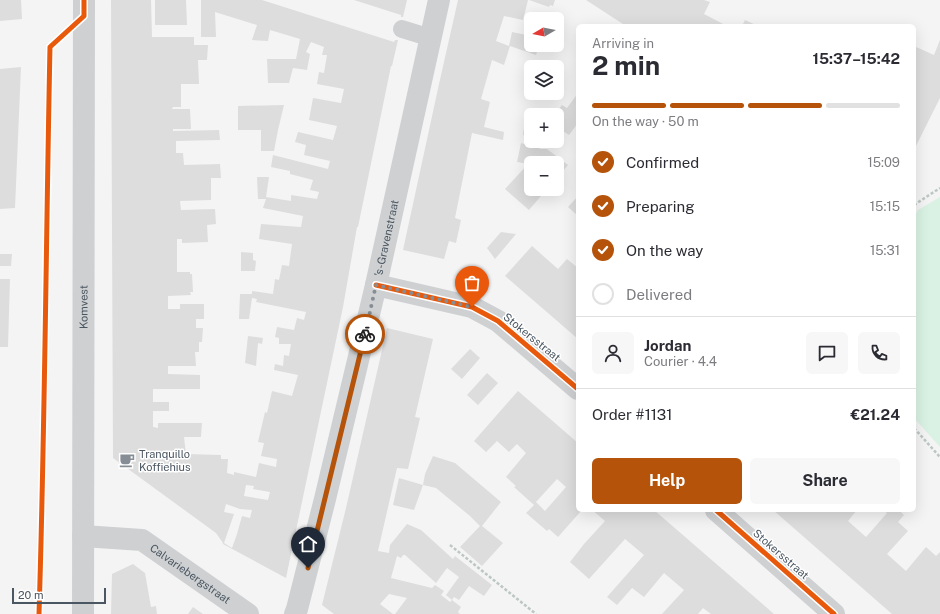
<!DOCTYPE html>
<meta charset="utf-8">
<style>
:root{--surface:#fff;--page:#f7f7f7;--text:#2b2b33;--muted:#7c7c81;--line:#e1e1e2;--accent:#b45309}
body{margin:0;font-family:"Public Sans",sans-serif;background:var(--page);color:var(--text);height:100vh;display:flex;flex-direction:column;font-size:15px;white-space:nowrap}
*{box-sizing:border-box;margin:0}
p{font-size:13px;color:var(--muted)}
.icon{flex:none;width:22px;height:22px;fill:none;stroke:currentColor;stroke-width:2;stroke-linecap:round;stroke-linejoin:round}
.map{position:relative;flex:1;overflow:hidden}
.sheet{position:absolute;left:576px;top:24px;width:340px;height:488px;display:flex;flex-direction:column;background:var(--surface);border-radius:6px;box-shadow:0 4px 16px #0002}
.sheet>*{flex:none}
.needle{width:26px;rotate:260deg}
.fabs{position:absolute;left:524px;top:12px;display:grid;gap:8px}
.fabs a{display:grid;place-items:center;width:40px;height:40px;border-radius:6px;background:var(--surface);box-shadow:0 4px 16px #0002;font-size:20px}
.scale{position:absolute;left:12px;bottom:10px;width:94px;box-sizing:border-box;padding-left:4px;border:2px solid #4a5661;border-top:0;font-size:11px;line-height:14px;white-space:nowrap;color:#4a5661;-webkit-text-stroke:3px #fff;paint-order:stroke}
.pin{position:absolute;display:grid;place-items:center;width:34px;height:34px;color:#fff;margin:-41px -17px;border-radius:50% 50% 50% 0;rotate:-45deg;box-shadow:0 0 4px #0007}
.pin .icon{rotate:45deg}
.courier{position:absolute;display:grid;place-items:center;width:40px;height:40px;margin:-20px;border:3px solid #b45309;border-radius:50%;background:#fff;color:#222;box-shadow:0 1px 5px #0007}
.headline em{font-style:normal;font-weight:700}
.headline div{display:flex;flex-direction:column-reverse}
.headline{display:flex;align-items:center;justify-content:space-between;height:68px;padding:0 16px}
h1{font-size:26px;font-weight:700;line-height:30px}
.bar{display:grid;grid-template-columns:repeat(4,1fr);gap:6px 4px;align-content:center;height:48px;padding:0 16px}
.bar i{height:5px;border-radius:3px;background:var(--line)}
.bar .selected{background:var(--accent)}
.bar p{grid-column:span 4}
.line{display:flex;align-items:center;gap:10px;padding:0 16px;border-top:1px solid var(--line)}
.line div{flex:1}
.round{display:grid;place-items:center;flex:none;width:42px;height:42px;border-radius:6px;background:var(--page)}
ol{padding:0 16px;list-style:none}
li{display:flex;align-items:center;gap:12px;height:44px}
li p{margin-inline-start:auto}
li .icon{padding:4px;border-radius:50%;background:var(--accent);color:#fff;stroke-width:4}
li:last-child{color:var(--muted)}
li i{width:22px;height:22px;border:2px solid var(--line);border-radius:50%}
.button{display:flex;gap:8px;margin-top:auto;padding:8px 16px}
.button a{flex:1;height:46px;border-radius:6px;background:var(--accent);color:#fff;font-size:16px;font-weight:700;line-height:46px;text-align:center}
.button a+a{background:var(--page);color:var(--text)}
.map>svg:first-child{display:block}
.green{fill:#d9f2e3}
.building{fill:#ddddde;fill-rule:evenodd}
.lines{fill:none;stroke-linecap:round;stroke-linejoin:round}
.path{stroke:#bcc7c4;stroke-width:2.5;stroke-dasharray:3 2;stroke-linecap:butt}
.service{stroke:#ced0d2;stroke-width:18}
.minor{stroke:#ced0d2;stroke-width:22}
.tertiary{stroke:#ced0d2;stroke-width:22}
.cycleway-casing{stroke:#fff;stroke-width:8}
.cycleway{stroke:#e8590c;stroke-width:5}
.done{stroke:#868d94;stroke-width:4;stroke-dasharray:0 7.2}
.route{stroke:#b45309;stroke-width:5}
.labels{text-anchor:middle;stroke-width:3;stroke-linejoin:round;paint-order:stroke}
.street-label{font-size:11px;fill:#4a5661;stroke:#fff}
.poi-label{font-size:11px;fill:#4a5661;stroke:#fff;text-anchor:start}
</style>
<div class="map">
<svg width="940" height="614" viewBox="0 0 940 614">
<rect width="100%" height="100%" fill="#f4f4f4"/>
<path class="green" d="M940 197V447L914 418V218L918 210Z"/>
<path class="building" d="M0 0H21L22 19 0 21Z
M111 0H151L152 37H194V45H208L207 60H198L199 84H181V107H173L172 109H190L191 129H173V131L219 130 220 140 176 141V153H183L184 165 220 164 221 178H211V200L180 201 181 210 215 209 216 224 207 225 208 242 182 243V239H177V272H190V274H192L193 292H190L191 295 168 296V309H180V304H204V319H196V328H203L202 342H199V352H195L196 366H168V374L200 375V389H153V402H169V411H153V427L158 428V423H202L201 437H184L186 454 221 455V459H228L227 473 234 475V472L256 477 259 463 276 467 277 459 261 456 264 443 258 442 265 412 267 413 272 391 292 396 298 375 274 370 275 364 283 366 284 355 289 356 291 344H279V338L275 337 277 327 294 330 297 318 304 320 306 312 256 302 257 299 252 298 249 319H239L240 294H252V291L273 294 275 279 279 280 282 265 289 266 292 244 259 239 261 224 301 227 303 216 263 208 266 199H258L257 177H269L266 197 291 201V195L317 199 319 192 310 190 313 180 290 174V171L271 167 273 155 328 169 330 161 304 155 306 145 295 142 298 132 333 140 337 126 309 120 313 98 341 103 344 89 317 84 319 72 324 73 327 55H322L324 47 311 42 306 52 310 54 307 70 293 68 289 83H268L267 59H296L300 39 270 30 268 41 252 40 257 25 215 12 216 37H201V0H262L394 42 395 40H398L392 66H391L358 227H357L343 307 286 578 223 544V543L216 533 113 458ZM246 485 254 486 253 489 270 492 268 500 244 496ZM226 504 240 509 252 510 250 518 242 516 237 534 232 548 224 543 234 514 224 512Z
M155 0H186L187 25H155Z
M354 0H407L403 17H401V15Z
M458 0H528L523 20 504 16 496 41 509 46 512 32 531 36V45H539L536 55 510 46 504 65 492 60 481 99 490 102 484 127 504 132 503 140 472 133 455 218 461 220 456 243 449 241 444 259 403 250 439 84Z
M529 0H555L553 6 550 5 549 7Z
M586 0H704L710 2 704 14 727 26H626Z
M745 20 758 26H742Z
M940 40V98L914 150V46L934 55Z
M21 67 15 208 0 209V69Z
M578 93V123L569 135 557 127V115H546L550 109 556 113 562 105 567 108Z
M284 105 278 130 274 151H261V130H238V106Z
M526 114 531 116V137L523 135Z
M521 143 541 149H547L568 165 557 178V163H531V189H547L529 210 505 189 528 164 517 162Z
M578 196V216L568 207Z
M501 232 516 234 495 259 487 248Z
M532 246 558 269 567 259 578 268V339L505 276Z
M241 252 253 253V260L256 261 255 271H241Z
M0 254H12L11 266H0Z
M0 279H10L8 347H0Z
M387 328 433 339 415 417 420 418 408 469 397 468 378 551 389 553 390 545 407 524 421 530 453 559 455 556 492 585 484 596 469 586 459 600 454 597 452 600 446 595 459 577 447 568 436 583 405 555H403L401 558 397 556 391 578 432 588 435 585 444 591 441 595 450 602 452 600 461 607 458 612 460 614H395L407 598 389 594 380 604 393 614H334L322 605 346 508Z
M248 336 263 338 262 344 258 343 256 366 245 363Z
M470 349 480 358 462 379 451 369Z
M487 373 498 383 478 405 467 395Z
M518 391 578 443V510H582L558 537 549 529 547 531 526 513 534 505 514 487 516 486 506 477 526 453 517 444 509 452 497 441 486 452 474 441ZM557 479 566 487 545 511 536 502Z
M433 456 455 463 501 502 482 526 503 543 482 566 460 547 480 526 470 516 436 488 423 485 414 510 393 505 399 478 423 485 425 474Z
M592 510H654L774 614H711L703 608 698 614H662L684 590 664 573 644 597 632 588 617 605 607 597 644 555 625 539 589 579 570 562 584 544 605 521Z
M773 510H857L848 521 866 537 887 513 883 510H899L904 515 898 522 908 531 887 554 906 571 926 547 936 556 940 552V614H892Z
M133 564 145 573 151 607 156 606 157 614H111L112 574Z
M193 607 203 614H188Z"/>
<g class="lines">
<path class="path" d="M914 205 940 188
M914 428 940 457
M450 545 536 614"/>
<path class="service" d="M402 29 431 38"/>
<g class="minor">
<path d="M376 285 472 307 498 321 578 389"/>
<path d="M716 510 834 614"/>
<path id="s1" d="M83 536 142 540 248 614"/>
<path id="s2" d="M295 614 297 609 325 499 376 285 439 0"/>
</g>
<path class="tertiary" id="s3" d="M83 614 84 0"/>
<g class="cycleway-casing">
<path id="cycleway" d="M376 285 472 307 498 321 578 389
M716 510 834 614
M39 614C45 425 46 236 50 47L84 16V0"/>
</g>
<use href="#cycleway" class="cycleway"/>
</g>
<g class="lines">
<path class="done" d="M365 334 376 285 472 307"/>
<path class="route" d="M308 568 365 334"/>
</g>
<defs>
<g id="cafe-bare" transform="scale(1.2)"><path d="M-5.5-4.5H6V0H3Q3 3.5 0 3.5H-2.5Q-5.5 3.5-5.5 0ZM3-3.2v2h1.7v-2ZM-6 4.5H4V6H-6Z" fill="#868d94" stroke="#fff" stroke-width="2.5" paint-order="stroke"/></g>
</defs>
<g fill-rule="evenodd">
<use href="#cafe-bare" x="127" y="460"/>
</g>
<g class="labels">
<g class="street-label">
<text dy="4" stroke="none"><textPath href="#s2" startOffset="387">'s-Gravenstraat</textPath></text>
<text dy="4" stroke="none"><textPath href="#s3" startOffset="307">Komvest</textPath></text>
<text transform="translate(532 337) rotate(39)" y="4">Stokersstraat</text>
<text transform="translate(781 554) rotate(41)" y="4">Stokersstraat</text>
<text dy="4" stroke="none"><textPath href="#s1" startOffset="118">Calvariebergstraat</textPath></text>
</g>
<g class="poi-label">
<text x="139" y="458">Tranquillo<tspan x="139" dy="13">Koffiehius</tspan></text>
</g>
</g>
</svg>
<div class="fabs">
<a><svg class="needle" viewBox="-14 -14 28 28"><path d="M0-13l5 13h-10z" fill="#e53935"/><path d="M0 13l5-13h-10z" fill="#7c7c81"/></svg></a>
<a><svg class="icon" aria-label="layers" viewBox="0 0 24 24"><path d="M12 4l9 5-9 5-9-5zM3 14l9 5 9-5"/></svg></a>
<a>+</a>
<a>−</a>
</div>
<div class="scale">20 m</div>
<div class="pin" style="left:472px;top:307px;background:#ea580c"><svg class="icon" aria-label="bag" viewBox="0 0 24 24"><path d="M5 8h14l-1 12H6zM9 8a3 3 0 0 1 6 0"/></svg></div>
<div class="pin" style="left:308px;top:568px;background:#1f2937"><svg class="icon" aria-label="home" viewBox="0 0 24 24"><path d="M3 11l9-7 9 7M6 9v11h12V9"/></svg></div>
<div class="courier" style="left:365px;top:334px"><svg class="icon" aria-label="bike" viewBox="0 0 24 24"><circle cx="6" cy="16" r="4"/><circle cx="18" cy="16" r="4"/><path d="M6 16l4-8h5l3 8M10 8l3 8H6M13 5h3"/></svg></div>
<section class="sheet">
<div class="headline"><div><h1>2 min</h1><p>Arriving in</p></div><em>15:37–15:42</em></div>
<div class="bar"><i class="selected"></i><i class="selected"></i><i class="selected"></i><i></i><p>On the way · 50 m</p></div>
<ol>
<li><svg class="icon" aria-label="check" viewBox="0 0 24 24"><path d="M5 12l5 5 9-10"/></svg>Confirmed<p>15:09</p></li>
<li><svg class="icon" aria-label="check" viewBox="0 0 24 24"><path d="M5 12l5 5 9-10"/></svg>Preparing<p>15:15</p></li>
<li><svg class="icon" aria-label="check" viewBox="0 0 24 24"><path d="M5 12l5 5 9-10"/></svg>On the way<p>15:31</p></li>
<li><i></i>Delivered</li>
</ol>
<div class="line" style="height:72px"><a class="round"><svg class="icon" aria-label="person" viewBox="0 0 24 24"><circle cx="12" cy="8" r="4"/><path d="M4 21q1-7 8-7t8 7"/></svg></a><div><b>Jordan</b><p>Courier · 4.4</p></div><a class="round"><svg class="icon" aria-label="chat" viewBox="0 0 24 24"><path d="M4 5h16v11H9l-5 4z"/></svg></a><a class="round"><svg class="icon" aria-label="phone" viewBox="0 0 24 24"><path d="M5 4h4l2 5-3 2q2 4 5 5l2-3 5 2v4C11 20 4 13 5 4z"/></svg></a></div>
<div class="line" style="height:52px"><div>Order #1131</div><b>€21.24</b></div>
<div class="button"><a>Help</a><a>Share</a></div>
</section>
</div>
